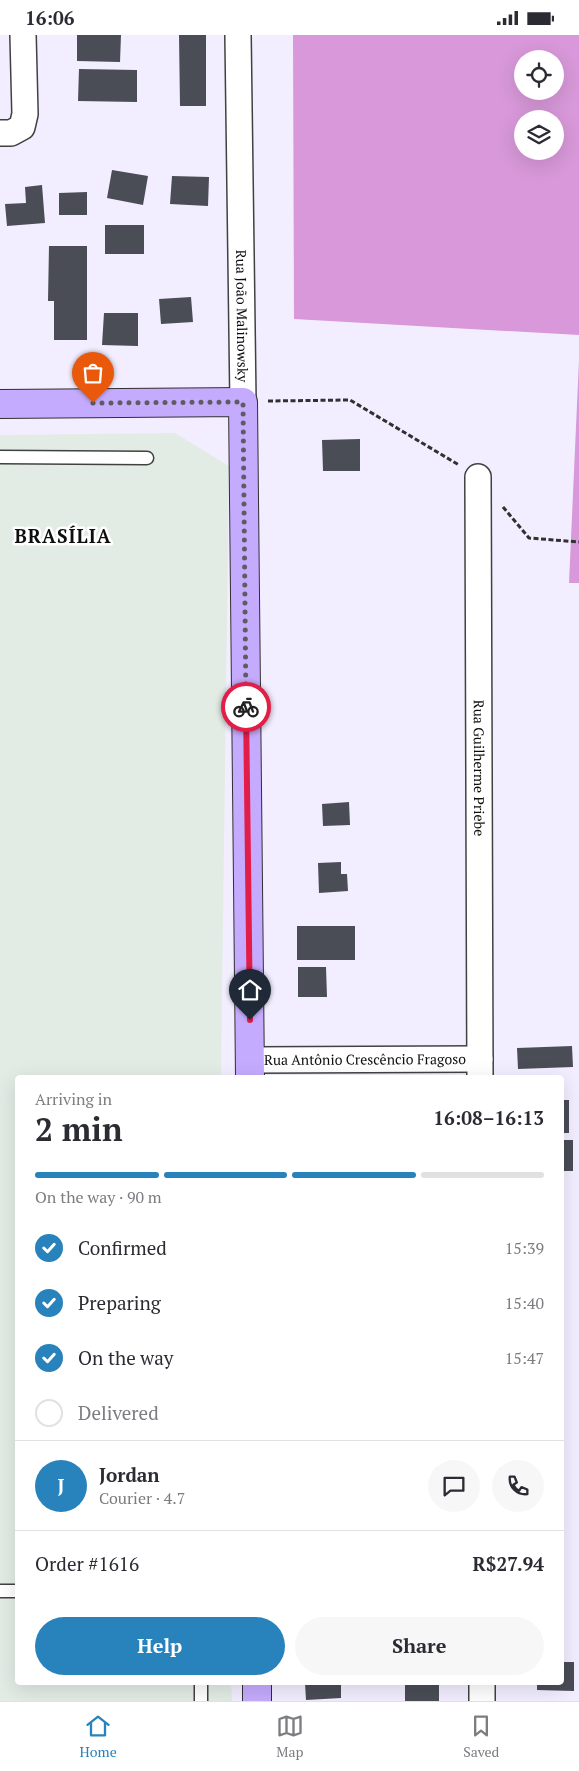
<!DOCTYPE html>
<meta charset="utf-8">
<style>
:root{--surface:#fff;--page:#f7f7f7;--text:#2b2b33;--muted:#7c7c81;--line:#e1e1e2;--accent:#2882bb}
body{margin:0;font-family:"PT Serif",serif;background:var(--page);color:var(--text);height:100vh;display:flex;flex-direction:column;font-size:19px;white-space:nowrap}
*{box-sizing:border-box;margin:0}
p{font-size:16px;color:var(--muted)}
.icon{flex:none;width:28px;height:28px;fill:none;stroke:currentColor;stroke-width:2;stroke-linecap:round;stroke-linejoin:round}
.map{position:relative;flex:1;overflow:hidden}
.side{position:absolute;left:15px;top:1040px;width:549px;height:610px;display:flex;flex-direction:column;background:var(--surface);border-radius:5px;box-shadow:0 5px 20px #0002}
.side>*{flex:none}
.fabs{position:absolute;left:514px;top:15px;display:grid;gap:10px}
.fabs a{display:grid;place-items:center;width:50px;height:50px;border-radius:50%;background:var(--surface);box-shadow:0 5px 20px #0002;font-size:25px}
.pin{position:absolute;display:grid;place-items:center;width:42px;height:42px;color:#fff;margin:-51px -21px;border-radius:50% 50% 50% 0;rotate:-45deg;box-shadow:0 0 5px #0007}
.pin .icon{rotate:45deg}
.courier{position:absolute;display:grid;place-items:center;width:50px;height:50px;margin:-25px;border:4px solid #e11d48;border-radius:50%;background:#fff;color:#222;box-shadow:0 1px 6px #0007}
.headline em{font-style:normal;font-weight:800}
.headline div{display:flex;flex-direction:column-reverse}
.headline{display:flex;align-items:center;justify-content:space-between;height:85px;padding:0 20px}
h1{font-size:32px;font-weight:800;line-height:38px}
.bar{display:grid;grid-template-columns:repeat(4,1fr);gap:8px 5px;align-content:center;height:60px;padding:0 20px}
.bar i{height:6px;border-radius:4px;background:var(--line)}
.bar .selected{background:var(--accent)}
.bar p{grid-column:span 4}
.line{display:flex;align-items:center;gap:12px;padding:0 20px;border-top:1px solid var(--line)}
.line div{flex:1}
.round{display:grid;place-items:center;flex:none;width:52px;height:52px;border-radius:26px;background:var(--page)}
ol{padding:0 20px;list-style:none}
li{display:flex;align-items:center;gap:15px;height:55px}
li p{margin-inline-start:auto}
li .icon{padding:5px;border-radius:50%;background:var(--accent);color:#fff;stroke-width:4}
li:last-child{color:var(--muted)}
li i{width:28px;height:28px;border:2px solid var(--line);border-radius:50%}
.primary-button{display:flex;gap:10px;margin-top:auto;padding:10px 20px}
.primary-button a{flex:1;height:58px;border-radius:30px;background:var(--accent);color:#fff;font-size:20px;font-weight:800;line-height:58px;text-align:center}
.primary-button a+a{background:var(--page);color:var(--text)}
.status{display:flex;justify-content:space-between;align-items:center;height:35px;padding:0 25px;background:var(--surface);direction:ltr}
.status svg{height:14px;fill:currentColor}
.tabs{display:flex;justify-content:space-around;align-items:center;height:70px;border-top:1px solid var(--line);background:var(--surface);font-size:14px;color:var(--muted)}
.tabs a{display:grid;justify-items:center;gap:2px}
.tabs .selected{color:var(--accent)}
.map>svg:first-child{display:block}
.industrial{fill:#e2ece5}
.forest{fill:#d898d9;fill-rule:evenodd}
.building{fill:#4a4c56}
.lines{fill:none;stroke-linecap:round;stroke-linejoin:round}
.lane-casing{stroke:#414141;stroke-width:15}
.street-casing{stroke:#414141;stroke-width:28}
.secondary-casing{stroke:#303030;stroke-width:30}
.path{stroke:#303030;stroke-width:3;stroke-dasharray:5 2.5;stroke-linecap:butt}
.lane{stroke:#fff;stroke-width:12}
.street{stroke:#fff;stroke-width:25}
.secondary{stroke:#c5abfd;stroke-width:28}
.done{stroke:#5e5c62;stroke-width:5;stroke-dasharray:0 9}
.route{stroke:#e11d48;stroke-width:6}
.labels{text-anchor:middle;stroke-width:5;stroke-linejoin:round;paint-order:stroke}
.street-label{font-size:14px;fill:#0e0e0e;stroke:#fff}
.district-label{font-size:19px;font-weight:bold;letter-spacing:1px;fill:#0e0e0e;stroke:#fff}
</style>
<div class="status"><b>16:06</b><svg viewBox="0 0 49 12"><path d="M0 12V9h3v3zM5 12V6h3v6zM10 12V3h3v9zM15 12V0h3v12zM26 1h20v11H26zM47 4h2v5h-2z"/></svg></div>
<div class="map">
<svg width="579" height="1666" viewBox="0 0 579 1666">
<rect width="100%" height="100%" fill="#f2eeff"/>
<path class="industrial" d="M175 398 229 431 221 1042H18V1648H231L232 1666H0V400Z"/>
<path class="forest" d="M293 0H579V300L294 284ZM522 24H555V56H522ZM522 84H555V116H522Z
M579 325V548H569Z"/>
<path class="building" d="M77 0H121L120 27 77 26Z
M179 0H206V71H180Z
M79 34 137 35V67L78 66Z
M112 135 148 141 143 170 107 163Z
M172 141 209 142 208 171 170 169Z
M42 150 45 188 7 191 5 169 26 168 25 152Z
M87 157V180H59V158Z
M105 190H144V219H105Z
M49 211H87V305H54V266H48Z
M191 262 193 287 161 289 159 264Z
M104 278H138V311L102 310Z
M360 404V436H323L322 405Z
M349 767 350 790 323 791 322 769Z
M341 827V839H347L348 856 319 858 318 828Z
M297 891H355V925H297Z
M298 932H326L327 962H298Z
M572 1011 573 1032 518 1034 517 1013Z
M561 1065H569V1098H561Z
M561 1105H573V1136H561Z
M561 1627H574V1656L537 1655V1648H561Z
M305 1648H341V1663L306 1665Z
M405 1648H439V1666H405Z"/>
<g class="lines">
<g class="lane-casing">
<path id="lane" d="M0 422 147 423
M0 1556H18
M201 1648V1666"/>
</g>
<g class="street-casing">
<g id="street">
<path id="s1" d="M238 0 243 367"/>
<path d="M0 98H11L22 92 25 79 23 0"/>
<path id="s2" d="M478 442 480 1042"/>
<path id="s3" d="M250 1025 480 1024"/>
<path d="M482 1648V1666"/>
</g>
</g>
<g class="secondary-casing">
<path id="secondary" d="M0 369 243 367 250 1042
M257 1648V1666"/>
</g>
<path class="path" d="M268 366 350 365 459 430
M503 472 529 503 579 507"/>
<use href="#lane" class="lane"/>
<use href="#street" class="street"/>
<use href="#secondary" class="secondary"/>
</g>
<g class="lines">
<path class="done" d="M93 368 243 367 246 672"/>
<path class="route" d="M246 672 250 985"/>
</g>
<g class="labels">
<g class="street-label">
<text dy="5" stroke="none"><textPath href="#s1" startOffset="281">Rua João Malinowsky</textPath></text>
<text dy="5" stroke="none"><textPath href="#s2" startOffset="291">Rua Guilherme Priebe</textPath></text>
<text dy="5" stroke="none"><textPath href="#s3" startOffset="115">Rua Antônio Crescêncio Fragoso</textPath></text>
</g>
<g class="district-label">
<text x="63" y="508">BRASÍLIA</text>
</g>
</g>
</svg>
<div class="fabs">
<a><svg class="icon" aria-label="locate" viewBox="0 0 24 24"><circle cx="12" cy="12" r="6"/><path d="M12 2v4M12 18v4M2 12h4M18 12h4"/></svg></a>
<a><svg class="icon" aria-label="layers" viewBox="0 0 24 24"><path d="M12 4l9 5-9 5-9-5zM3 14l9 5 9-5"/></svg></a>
</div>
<div class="pin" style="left:93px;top:368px;background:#ea580c"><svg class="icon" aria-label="bag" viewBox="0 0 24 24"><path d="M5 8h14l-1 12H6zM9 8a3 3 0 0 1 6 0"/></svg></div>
<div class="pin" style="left:250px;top:985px;background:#1f2937"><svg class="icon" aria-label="home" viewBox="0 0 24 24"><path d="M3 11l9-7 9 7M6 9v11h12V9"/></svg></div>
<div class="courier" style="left:246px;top:672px"><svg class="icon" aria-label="bike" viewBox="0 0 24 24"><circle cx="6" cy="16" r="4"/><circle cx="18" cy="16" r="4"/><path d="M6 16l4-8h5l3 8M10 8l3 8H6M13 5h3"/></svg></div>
<section class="side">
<div class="headline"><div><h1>2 min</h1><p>Arriving in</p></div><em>16:08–16:13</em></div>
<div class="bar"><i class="selected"></i><i class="selected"></i><i class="selected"></i><i></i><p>On the way · 90 m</p></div>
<ol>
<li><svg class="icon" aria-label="check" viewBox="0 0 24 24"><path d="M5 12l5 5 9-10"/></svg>Confirmed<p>15:39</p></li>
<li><svg class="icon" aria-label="check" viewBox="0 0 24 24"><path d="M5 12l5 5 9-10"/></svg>Preparing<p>15:40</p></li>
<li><svg class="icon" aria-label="check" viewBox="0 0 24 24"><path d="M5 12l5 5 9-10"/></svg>On the way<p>15:47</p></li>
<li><i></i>Delivered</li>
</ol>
<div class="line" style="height:90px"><b class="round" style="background:var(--accent);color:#fff">J</b><div><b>Jordan</b><p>Courier · 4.7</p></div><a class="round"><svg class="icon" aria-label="chat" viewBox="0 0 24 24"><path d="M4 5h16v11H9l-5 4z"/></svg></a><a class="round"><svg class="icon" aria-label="phone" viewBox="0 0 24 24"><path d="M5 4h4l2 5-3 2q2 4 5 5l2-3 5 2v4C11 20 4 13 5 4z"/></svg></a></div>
<div class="line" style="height:65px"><div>Order #1616</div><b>R$27.94</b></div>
<div class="primary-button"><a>Help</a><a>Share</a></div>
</section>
</div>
<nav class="tabs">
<a class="selected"><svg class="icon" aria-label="home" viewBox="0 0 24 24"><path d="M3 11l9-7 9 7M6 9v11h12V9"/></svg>Home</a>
<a><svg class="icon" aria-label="map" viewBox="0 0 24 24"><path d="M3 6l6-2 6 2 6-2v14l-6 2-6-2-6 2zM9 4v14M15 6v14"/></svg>Map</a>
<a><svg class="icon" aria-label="saved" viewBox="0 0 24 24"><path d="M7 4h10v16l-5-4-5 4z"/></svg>Saved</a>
</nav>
